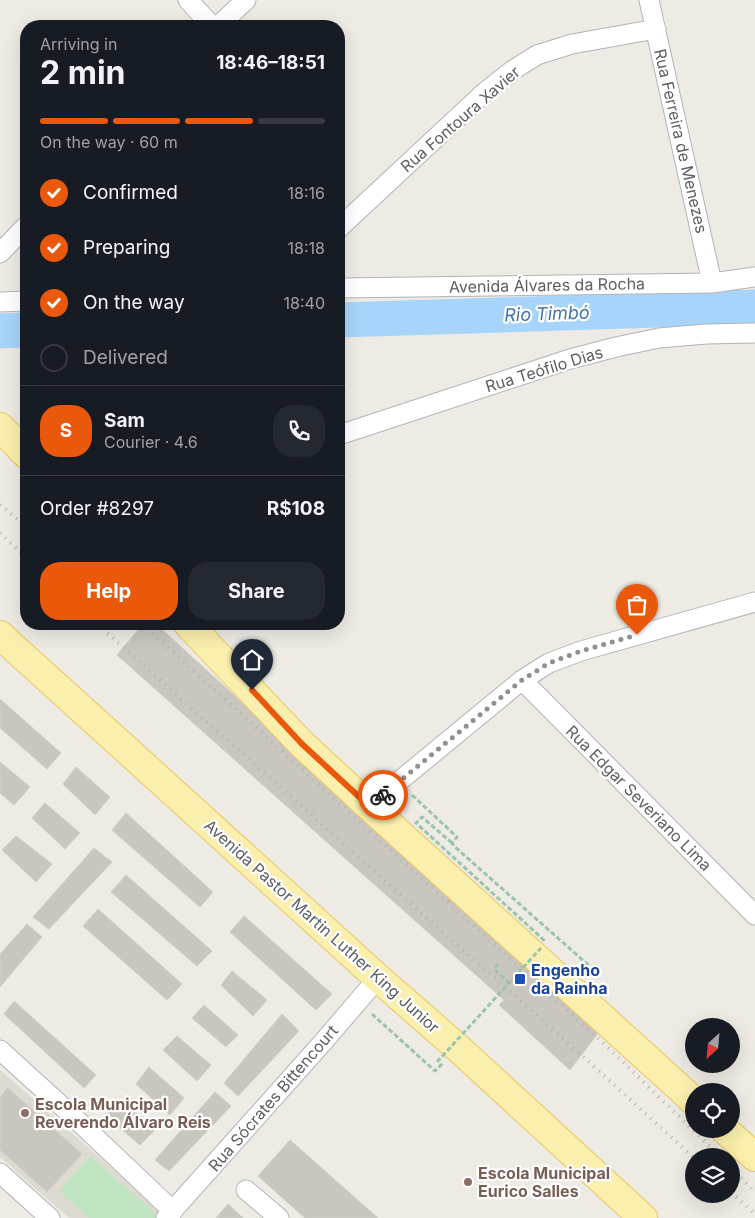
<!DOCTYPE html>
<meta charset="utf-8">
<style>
:root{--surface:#171b24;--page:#242831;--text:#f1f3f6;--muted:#9ea1a6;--line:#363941;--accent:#ea580c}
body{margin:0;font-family:Inter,sans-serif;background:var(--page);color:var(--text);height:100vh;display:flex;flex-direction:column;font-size:19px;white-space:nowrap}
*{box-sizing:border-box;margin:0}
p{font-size:16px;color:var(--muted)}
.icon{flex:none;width:28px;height:28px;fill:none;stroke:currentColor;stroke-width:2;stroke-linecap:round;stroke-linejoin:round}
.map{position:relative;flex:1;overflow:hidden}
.drawer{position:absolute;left:20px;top:20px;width:325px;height:610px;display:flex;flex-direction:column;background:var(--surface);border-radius:20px;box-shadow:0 5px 20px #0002}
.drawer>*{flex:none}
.needle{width:32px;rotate:206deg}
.fabs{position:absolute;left:685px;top:1018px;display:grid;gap:10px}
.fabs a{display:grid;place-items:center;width:55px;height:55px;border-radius:50%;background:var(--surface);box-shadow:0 5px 20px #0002;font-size:25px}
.pin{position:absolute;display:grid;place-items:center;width:42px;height:42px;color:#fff;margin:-51px -21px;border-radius:50% 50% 50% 0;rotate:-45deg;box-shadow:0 0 5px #0007}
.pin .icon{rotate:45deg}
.courier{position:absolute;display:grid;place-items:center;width:50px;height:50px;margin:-25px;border:4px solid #ea580c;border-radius:50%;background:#fff;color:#222;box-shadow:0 1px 6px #0007}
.summary em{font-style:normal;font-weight:700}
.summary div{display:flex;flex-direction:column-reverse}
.summary{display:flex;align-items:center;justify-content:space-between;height:85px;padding:0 20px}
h1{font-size:32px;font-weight:700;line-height:38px}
.bar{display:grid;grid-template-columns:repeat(4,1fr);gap:8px 5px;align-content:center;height:60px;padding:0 20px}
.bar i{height:6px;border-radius:4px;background:var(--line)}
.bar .selected{background:var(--accent)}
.bar p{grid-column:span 4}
.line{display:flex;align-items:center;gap:12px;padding:0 20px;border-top:1px solid var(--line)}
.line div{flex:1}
.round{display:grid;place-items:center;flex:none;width:52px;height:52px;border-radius:20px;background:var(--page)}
ol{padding:0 20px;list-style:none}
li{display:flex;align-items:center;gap:15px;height:55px}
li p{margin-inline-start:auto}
li .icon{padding:5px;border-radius:50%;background:var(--accent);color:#fff;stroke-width:4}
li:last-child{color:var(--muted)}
li i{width:28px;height:28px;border:2px solid var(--line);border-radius:50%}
.action{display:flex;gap:10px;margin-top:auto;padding:10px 20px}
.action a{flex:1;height:58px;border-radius:20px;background:var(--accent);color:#fff;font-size:20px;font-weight:700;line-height:58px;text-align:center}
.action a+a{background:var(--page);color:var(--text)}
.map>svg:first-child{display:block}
.education{fill:#dddad2}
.green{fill:#c1e4c2}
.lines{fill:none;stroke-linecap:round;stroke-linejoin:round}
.river{stroke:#a7d4fa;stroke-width:35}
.building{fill:#c9c6c0;stroke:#d2cdc2}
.street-casing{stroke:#b1b4b8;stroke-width:21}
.primary-casing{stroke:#e9c661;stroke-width:30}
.path{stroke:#9bc4a8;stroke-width:3;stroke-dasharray:5 2.5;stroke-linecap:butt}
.street{stroke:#fff;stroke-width:19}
.primary{stroke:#faefac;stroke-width:28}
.rail{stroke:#b2b3b3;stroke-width:4;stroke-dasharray:1 6;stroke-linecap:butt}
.path-bridge{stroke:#9bc4a8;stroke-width:3;stroke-dasharray:5 2.5;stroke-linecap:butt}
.done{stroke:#8f9090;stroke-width:5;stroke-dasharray:0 9}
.route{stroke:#ea580c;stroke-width:6}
.transit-dot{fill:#1a4fb4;stroke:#fff;stroke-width:2}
.education-dot{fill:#8d6e63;stroke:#fff;stroke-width:2}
.labels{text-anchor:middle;stroke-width:4.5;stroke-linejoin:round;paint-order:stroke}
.street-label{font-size:16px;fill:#5c5f63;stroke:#fff}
.transit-label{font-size:16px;font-weight:bold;fill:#164399;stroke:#fff;text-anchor:start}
.education-label{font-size:16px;font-weight:bold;fill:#785e54;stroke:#fff;text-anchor:start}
.water-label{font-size:18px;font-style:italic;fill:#4575ab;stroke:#fff}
</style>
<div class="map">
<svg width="755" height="1218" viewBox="0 0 755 1218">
<rect width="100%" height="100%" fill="#edebe4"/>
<path class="education" d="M0 1070 164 1214 160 1218H69L0 1157Z"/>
<path class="green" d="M90 1156 157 1215 155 1218H89L59 1191Z"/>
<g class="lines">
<path class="river" d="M339 320 755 307
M0 331 26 330"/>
</g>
<path class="building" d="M143 624H156L531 966 599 1032 570 1070 499 1005 504 1000 117 655Z
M0 699 61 753 47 769 0 728Z
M0 762 30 787 14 805 0 793Z
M76 767 110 797 95 815 63 784Z
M45 803 80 833 65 849 32 818Z
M126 813 213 892 200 907 112 830Z
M16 836 52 864 36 882 2 850Z
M94 848 112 862 49 929 33 917Z
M126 875 212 951 197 966 111 892Z
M98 909 182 984 167 1000 83 926Z
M244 916 332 994 316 1010 230 932Z
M27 924 42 937 0 987V954Z
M232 971 267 1000 253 1016 221 985Z
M14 1001 96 1075 84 1088 4 1014Z
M204 1005 238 1035 226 1047 192 1018Z
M282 1014 299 1031 238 1096 224 1083Z
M177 1036 211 1065 197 1081 163 1050Z
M149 1067 184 1098 170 1115 136 1084Z
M8 1088 82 1154 47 1192 0 1150V1097Z
M215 1092 231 1106 169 1171 155 1160Z
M121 1100 155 1130 140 1145 106 1116Z
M290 1140 378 1218H305L258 1176Z
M228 1204 243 1218H216Z"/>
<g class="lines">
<g class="street-casing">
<path id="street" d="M188 0 212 26
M649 0 712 283
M218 26 246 0
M339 228 484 93 513 70 537 55 572 44 656 29
M0 253 26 226
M339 288 712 283 755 277
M0 302 26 301
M339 435 570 359 616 347 659 338 706 334 755 333
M522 680 755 915
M369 806 522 680 549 663 581 651 755 602
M0 1050 77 1120 173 1211
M0 1173 50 1218
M246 1190 279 1218
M166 1218 324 1041 378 978"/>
</g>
<g class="primary-casing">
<path id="primary" d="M0 427 26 454
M188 624 302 744 369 806 694 1101
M0 635 378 978 458 1048 643 1218
M724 1129 755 1157"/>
</g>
<path class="path" d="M412 795 457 837 452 843 455 847 594 970 590 975
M498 964 494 969 509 983
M372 1014 435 1071 443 1063"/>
<use href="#street" class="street"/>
<use href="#primary" class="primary"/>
<path class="rail" d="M0 505 26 526
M0 533 26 558
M97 624 590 1063 694 1158
M142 624 601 1041 720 1156
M731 1168 755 1192
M731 1192 755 1214"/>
<path class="path-bridge" d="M452 843 422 817 416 823 546 942
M437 1062 541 948"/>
</g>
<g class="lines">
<path class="done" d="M383 795 522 680 549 663 581 651 637 635"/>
<path class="route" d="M252 690 302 744 369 806 383 795"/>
</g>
<rect class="transit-dot" x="514" y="973" width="12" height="12" rx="2.5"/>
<g class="education-dot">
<circle cx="25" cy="1113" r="5"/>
<circle cx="468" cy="1182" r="5"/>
</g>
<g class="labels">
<g class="street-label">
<text transform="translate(460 119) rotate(-41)" y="6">Rua Fontoura Xavier</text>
<text transform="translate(681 141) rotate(77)" y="6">Rua Ferreira de Menezes</text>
<text transform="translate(547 285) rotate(-1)" y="6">Avenida Álvares da Rocha</text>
<text transform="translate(544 369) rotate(-17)" y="6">Rua Teófilo Dias</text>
<text transform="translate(639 798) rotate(45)" y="6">Rua Edgar Severiano Lima</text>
<text transform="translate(322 926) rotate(42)" y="6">Avenida Pastor Martin Luther King Junior</text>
<text transform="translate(273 1098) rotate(-49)" y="6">Rua Sócrates Bittencourt</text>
</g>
<g class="transit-label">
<text x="531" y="976">Engenho<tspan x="531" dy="18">da Rainha</tspan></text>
</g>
<g class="education-label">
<text x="35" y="1110">Escola Municipal<tspan x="35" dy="18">Reverendo Álvaro Reis</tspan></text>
<text x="478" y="1179">Escola Municipal<tspan x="478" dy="18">Eurico Salles</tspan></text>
</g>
<g class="water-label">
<text transform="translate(547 314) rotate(-2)" y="6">Rio Timbó</text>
</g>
</g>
</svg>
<div class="fabs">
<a><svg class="needle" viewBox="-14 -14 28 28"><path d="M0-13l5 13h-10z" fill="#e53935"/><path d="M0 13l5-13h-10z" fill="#9ea1a6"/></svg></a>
<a><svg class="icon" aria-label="locate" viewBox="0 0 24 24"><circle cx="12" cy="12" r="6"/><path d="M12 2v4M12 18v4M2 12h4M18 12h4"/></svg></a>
<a><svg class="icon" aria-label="layers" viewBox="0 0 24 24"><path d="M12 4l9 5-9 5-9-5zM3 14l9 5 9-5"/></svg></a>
</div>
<div class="pin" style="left:637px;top:635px;background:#ea580c"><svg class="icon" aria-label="bag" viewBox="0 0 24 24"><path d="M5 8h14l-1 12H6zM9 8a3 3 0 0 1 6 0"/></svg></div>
<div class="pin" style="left:252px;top:690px;background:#1f2937"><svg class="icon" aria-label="home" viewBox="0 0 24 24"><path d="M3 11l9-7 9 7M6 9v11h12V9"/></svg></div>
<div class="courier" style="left:383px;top:795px"><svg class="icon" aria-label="bike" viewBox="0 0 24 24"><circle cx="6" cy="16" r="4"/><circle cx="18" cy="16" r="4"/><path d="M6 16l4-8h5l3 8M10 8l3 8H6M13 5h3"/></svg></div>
<section class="drawer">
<div class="summary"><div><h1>2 min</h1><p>Arriving in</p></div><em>18:46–18:51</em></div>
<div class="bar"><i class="selected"></i><i class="selected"></i><i class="selected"></i><i></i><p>On the way · 60 m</p></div>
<ol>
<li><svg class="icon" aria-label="check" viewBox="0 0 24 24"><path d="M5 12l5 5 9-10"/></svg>Confirmed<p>18:16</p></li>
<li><svg class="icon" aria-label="check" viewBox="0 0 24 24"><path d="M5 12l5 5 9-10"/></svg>Preparing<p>18:18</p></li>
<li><svg class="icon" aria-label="check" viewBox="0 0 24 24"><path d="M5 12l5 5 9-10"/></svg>On the way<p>18:40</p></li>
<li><i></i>Delivered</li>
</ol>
<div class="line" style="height:90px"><b class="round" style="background:var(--accent);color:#fff">S</b><div><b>Sam</b><p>Courier · 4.6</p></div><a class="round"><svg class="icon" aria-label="phone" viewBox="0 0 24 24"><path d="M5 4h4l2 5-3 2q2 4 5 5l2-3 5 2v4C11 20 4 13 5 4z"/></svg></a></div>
<div class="line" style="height:65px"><div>Order #8297</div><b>R$108</b></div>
<div class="action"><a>Help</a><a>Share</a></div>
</section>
</div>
